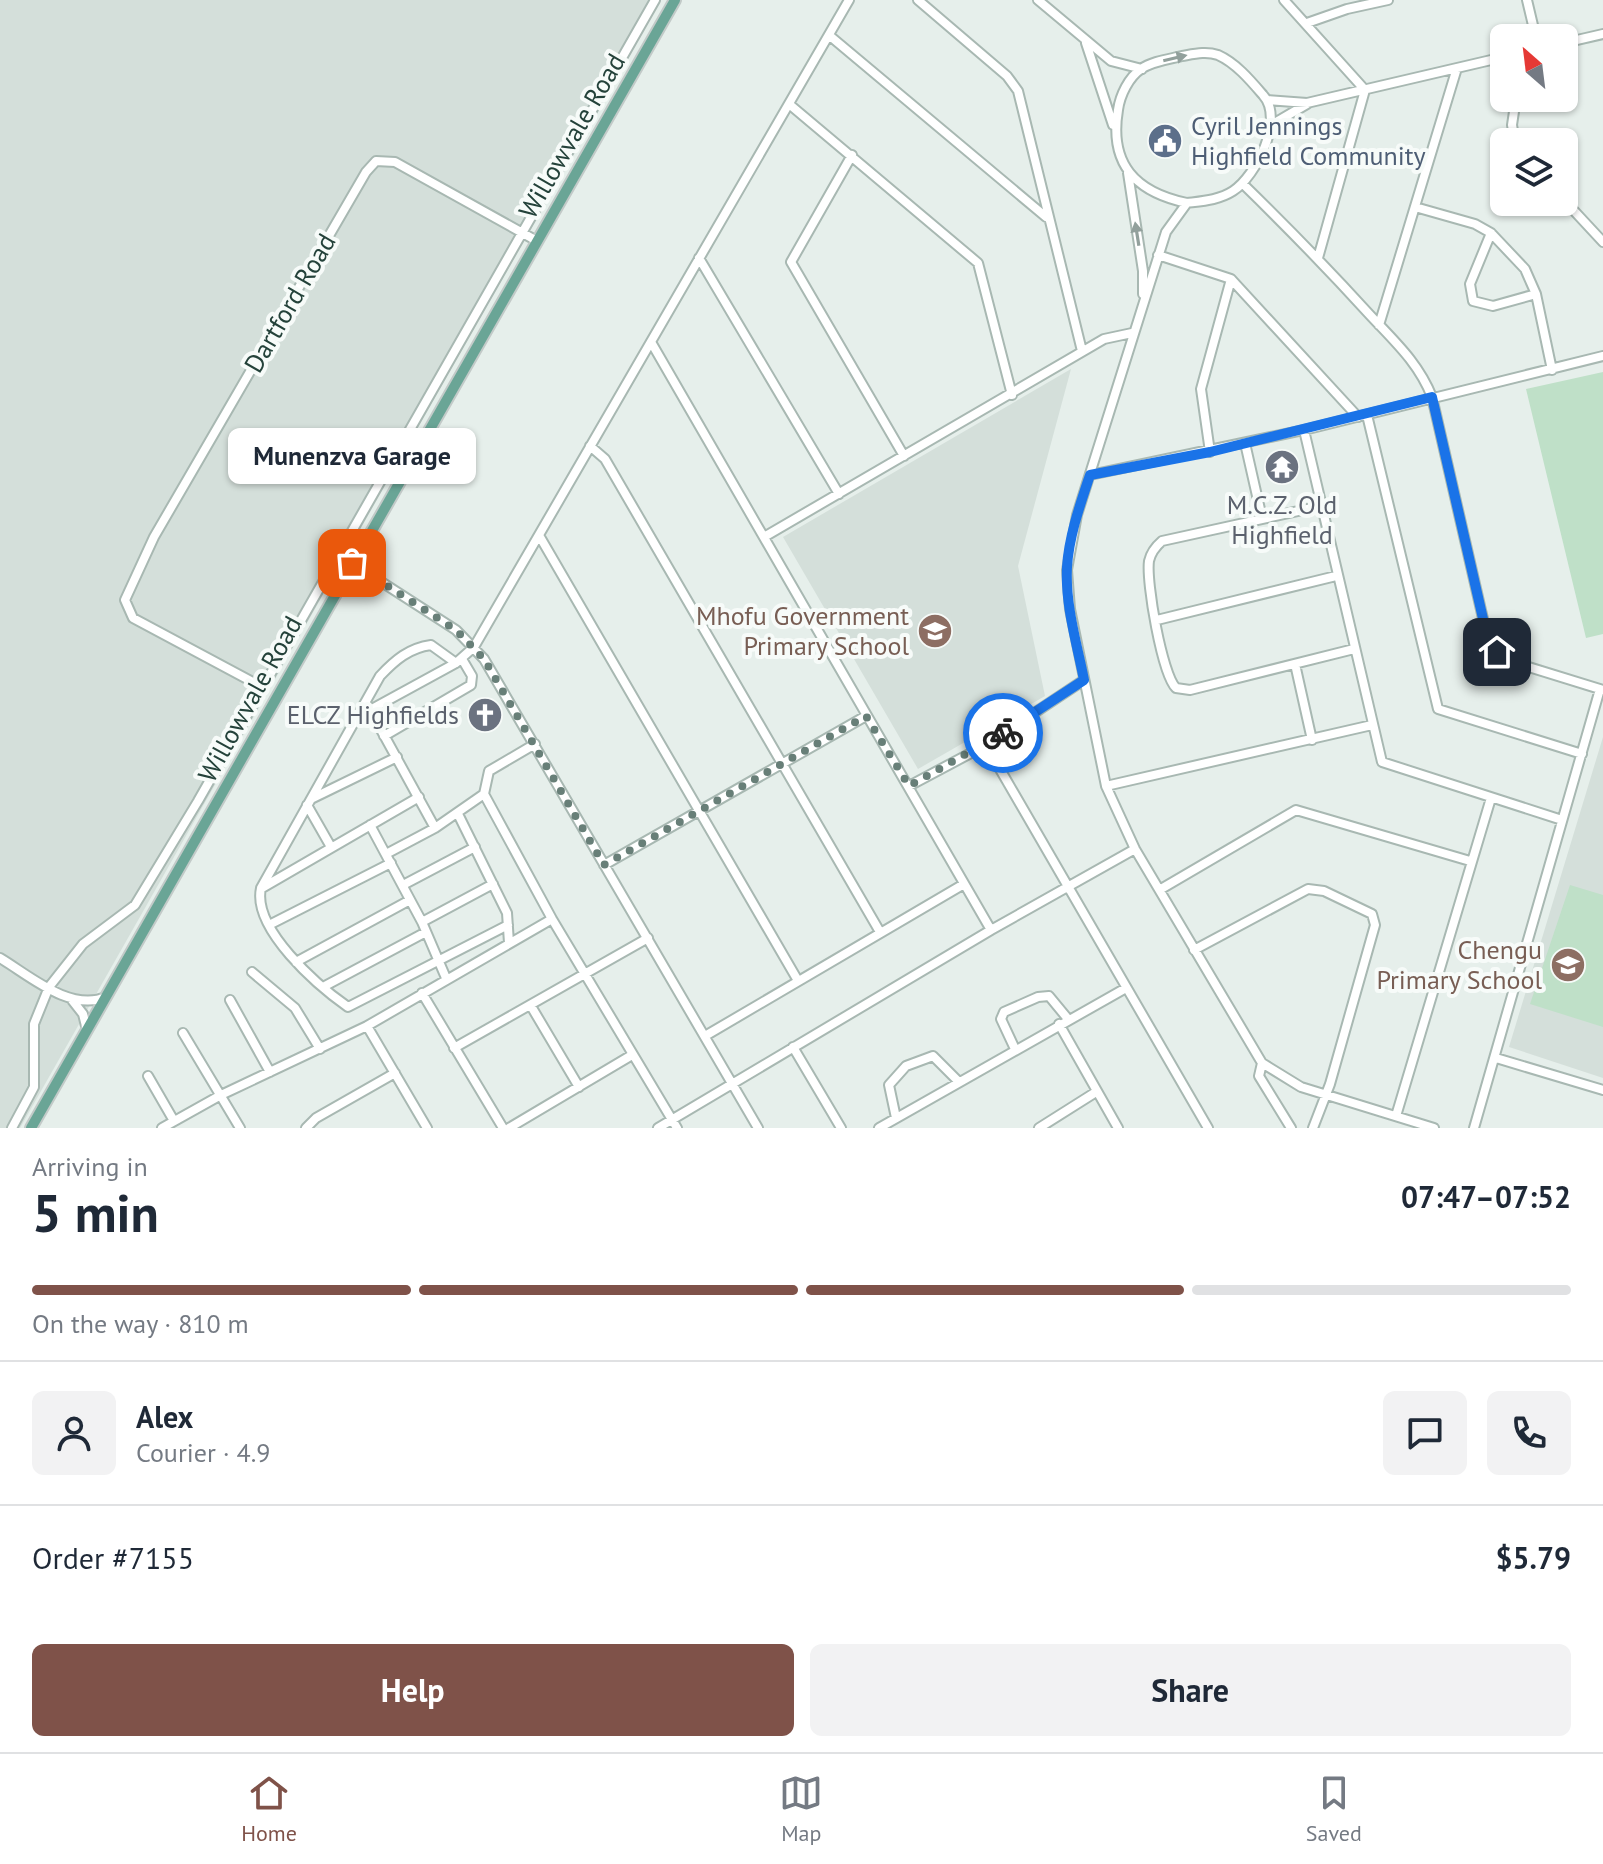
<!DOCTYPE html>
<meta charset="utf-8">
<style>
:root{--surface:#fff;--page:#f2f2f3;--text:#1f2937;--muted:#747a83;--line:#e0e1e3;--accent:#7f5249}
body{margin:0;font-family:"PT Sans",sans-serif;background:var(--page);color:var(--text);height:100vh;display:flex;flex-direction:column;font-size:30px;white-space:nowrap}
*{box-sizing:border-box;margin:0}
p{font-size:26px;color:var(--muted)}
.icon{flex:none;width:44px;height:44px;fill:none;stroke:currentColor;stroke-width:2;stroke-linecap:round;stroke-linejoin:round}
.map{position:relative;height:1128px;overflow:hidden}
.drawer{display:flex;flex-direction:column;background:var(--surface);flex:1}
.drawer>*{flex:none}
.needle{width:52px;rotate:332deg}
.fabs{position:absolute;left:1490px;top:24px;display:grid;gap:16px}
.fabs a{display:grid;place-items:center;width:88px;height:88px;border-radius:12px;background:var(--surface);box-shadow:0 2px 6px #0004;font-size:40px}
.pin{position:absolute;display:grid;place-items:center;width:68px;height:68px;color:#fff;margin:-34px;border-radius:16px;box-shadow:0 4px 12px #0006}
.courier{position:absolute;display:grid;place-items:center;width:80px;height:80px;margin:-40px;border:6px solid #1a73e8;border-radius:50%;background:#fff;color:#222;box-shadow:0 2px 10px #0007}
.bubble{position:absolute;height:56px;border-radius:12px;background:var(--surface);box-shadow:0 2px 6px #0004;font-size:26px;font-weight:800;line-height:56px;text-align:center}
.summary em{font-style:normal;font-weight:800}
.summary div{display:flex;flex-direction:column-reverse}
.summary{display:flex;align-items:center;justify-content:space-between;height:136px;padding:0 32px}
h1{font-size:52px;font-weight:800;line-height:60px}
.bar{display:grid;grid-template-columns:repeat(4,1fr);gap:12px 8px;align-content:center;height:96px;padding:0 32px}
.bar i{height:10px;border-radius:6px;background:var(--line)}
.bar .on{background:var(--accent)}
.bar p{grid-column:span 4}
.line{display:flex;align-items:center;gap:20px;padding:0 32px;border-top:2px solid var(--line)}
.line div{flex:1}
.round{display:grid;place-items:center;flex:none;width:84px;height:84px;border-radius:12px;background:var(--page)}
.primary-button{display:flex;gap:16px;margin-top:auto;padding:16px 32px}
.primary-button a{flex:1;height:92px;border-radius:12px;background:var(--accent);color:#fff;font-size:32px;font-weight:800;line-height:92px;text-align:center}
.primary-button a+a{background:var(--page);color:var(--text)}
.tabs{display:flex;justify-content:space-around;align-items:center;height:112px;border-top:2px solid var(--line);background:var(--surface);font-size:22px;color:var(--muted)}
.tabs a{display:grid;justify-items:center;gap:4px}
.tabs .on{color:var(--accent)}
.map>svg:first-child{display:block}
.built{fill:#d4dfda}
.green{fill:#bfe0c8}
.lines{fill:none;stroke-linecap:round;stroke-linejoin:round}
.minor-casing{stroke:#a8b8b2;stroke-width:12}
.major-casing{stroke:#c2cac8;stroke-width:14}
.minor{stroke:#fff;stroke-width:8}
.major{stroke:#6aa596;stroke-width:10}
.oneway{fill:#92a09c}
.done{stroke:#687f78;stroke-width:8;stroke-dasharray:0 14.4}
.route{stroke:#1a73e8;stroke-width:10}
.labels{text-anchor:middle;stroke-width:8;stroke-linejoin:round;paint-order:stroke}
.service-label{font-size:26px;fill:#4e5e75;stroke:#f7fbf9;text-anchor:start}
.street-label{font-size:26px;fill:#24423a;stroke:#f7fbf9}
.worship-label{font-size:26px;fill:#5b616d;stroke:#f7fbf9}
.education-label{font-size:26px;fill:#785e54;stroke:#f7fbf9;text-anchor:end}
</style>
<div class="map">
<svg width="1603" height="1128" viewBox="0 0 1603 1128">
<rect width="100%" height="100%" fill="#e6efeb"/>
<path class="built" d="M0 0H661L20 1128H0Z
M1071 369 1018 566 1045 696 918 769 783 537Z
M1603 737V1078L1509 1047Z"/>
<path class="green" d="M1603 372V634L1586 638 1526 389Z
M1570 885 1603 895V1027L1530 1004Z"/>
<g class="lines">
<g class="minor-casing">
<path id="minor" d="M918 0 1007 76 1018 91 1082 351
M1038 0 1111 61 1142 69
M1284 0 1365 90 1318 258
M1527 0 1536 38
M1307 23 1347 9 1388 0
M830 36 1046 217
M1086 43 1113 125
M1564 43 1603 34
M1268 100 1307 103 1504 57
M789 104 978 263 1012 395
M1271 125 1307 104
M1515 142 1512 125 1516 98
M852 155 791 262 904 456
M1128 173 1143 271V294
M1243 184C1286 226 1328 269 1369 314 1394 341 1418 362 1432 397L1487 636 1506 660 1603 690
M1564 200 1603 242
M1187 203C1135 192 1109 164 1118 110 1120 95 1129 77 1141 69 1152 61 1170 59 1182 56 1194 54 1206 51 1218 55 1236 63 1251 81 1263 95 1285 119 1256 176 1233 191 1219 200 1203 201 1187 203L1166 232 1077 515 1067 570 1070 609 1106 786 1135 849 1262 1063 1301 1087 1434 1128
M1415 207 1475 224 1491 233 1525 269 1536 294 1552 370
M1491 233 1470 284 1473 301 1493 306 1536 294
M1158 255 1231 279 1358 417
M699 258 839 494
M1379 325 1457 68
M651 342 991 930
M1367 415 1438 709 1582 754
M1304 430 1382 762 1562 820
M1245 443 1262 518
M590 446 605 459 880 932
M1210 452 1201 389 1231 279
M1090 475 1304 430 1603 356
M1321 506 1162 541C1155 547 1151 552 1149 561 1146 582 1162 674 1176 688L1190 690 1354 649
M540 537 797 979
M764 537 1104 339 1132 333
M352 563 456 630 484 659 758 1128
M1157 620 1336 576
M456 663 431 645C409 648 395 660 380 676L261 888C252 929 318 986 348 1007L508 925
M1295 664 1312 740
M262 687 133 618 125 600 154 537 366 172 376 161 395 162 537 241
M368 706 435 828
M370 710 456 663 474 647 849 0
M384 736 471 685 472 676 462 659
M535 744 489 771 484 794 552 919 677 1128
M986 745 1208 1128
M909 786 986 745 1084 680
M1106 786 1372 725
M311 799 397 757
M307 805 331 847
M458 814 507 913 509 943
M370 825 422 922 446 978
M386 854 435 828 484 794
M604 865 866 716
M403 885 475 847
M262 888 419 797
M1161 889 1296 810 1470 861
M422 922 493 884
M269 925 391 863
M1194 950 1308 889 1324 891 1372 914 1375 925 1330 1084 1313 1128
M0 958C30 976 70 1012 106 997
M296 962 410 900
M252 972 295 1008 320 1049
M323 987 426 932
M422 993 503 1128
M72 1000 83 1014 87 1030
M230 1000 270 1072
M531 1006 579 1087
M1059 1024 1118 1128
M367 1026 427 1128
M183 1033 240 1128
M705 1036 964 884
M793 1047 841 1128
M454 1048 648 938
M1015 1049 1001 1019 1004 1012 1038 997 1049 996 1068 1019
M1496 1058 1603 1090
M1262 1063 1259 1076 1291 1128
M148 1076 174 1121
M1396 1116 1491 798
M896 1118 889 1085 906 1066 933 1056 959 1082
M12 1128 34 1087V1024L49 987 83 944 135 905 198 801 655 0
M162 1128 221 1095 367 1026 552 919
M306 1128 316 1118 395 1073
M509 1128 632 1055
M658 1128 991 930 1135 849
M879 1128 1126 988
M1039 1128 1096 1092
M1474 1128 1600 689"/>
</g>
<g class="major-casing">
<path id="major" d="M31 1128 675 0"/>
</g>
<use href="#minor" class="minor"/>
<use href="#major" class="major"/>
</g>
<defs><path id="oneway-solid" d="M-6-.8H1V-3.2L6.5 0L1 3.2V.8H-6Z" transform="scale(2)"/></defs>
<g class="oneway">
<use href="#oneway-solid" transform="translate(1175 58) rotate(-13)"/>
<use href="#oneway-solid" transform="translate(1137 234) rotate(-99)"/>
</g>
<g class="lines">
<path class="done" d="M352 563 456 630 484 659 604 865 866 716 909 786 1003 733"/>
<path class="route" d="M1003 733 1084 680C1077 644 1065 605 1067 567 1069 536 1080 505 1090 475L1210 452 1432 397 1487 636 1497 652"/>
</g>
<defs>
<g id="civic-disc" transform="scale(1.8)"><circle r="9.5" fill="#5c6f8a" stroke="#f7fbf9"/><path d="M-.6-6.5H3V-4.5H.6V-3L4-1V1h2V6H-6V1h2V-1L-.6-3ZM-1.2 2.5V6h2.4V2.5Z" fill="#fff"/></g>
<g id="temple-disc" transform="scale(1.8)"><circle r="9.5" fill="#6b7280" stroke="#f7fbf9"/><path d="M0-6L5-2H3V0L6.5 2.5H4V6H1.5V3h-3V6H-4V2.5H-6.5L-3 0V-2H-5Z" fill="#fff"/></g>
<g id="school-disc" transform="scale(1.8)"><circle r="9.5" fill="#8d6e63" stroke="#f7fbf9"/><path d="M0-5L7-2L0 1L-7-2ZM-4 1L0 2.5L4 1V4Q0 6-4 4Z" fill="#fff"/></g>
<g id="church-disc" transform="scale(1.8)"><circle r="9.5" fill="#6b7280" stroke="#f7fbf9"/><path d="M-1.2-6h2.4v3.5h3.3v2.4h-3.3V6h-2.4V-.1h-3.3v-2.4h3.3Z" fill="#fff"/></g>
</defs>
<g fill-rule="evenodd">
<use href="#civic-disc" x="1165" y="141"/>
<use href="#temple-disc" x="1282" y="467"/>
<use href="#school-disc" x="935" y="631"/>
<use href="#church-disc" x="485" y="715"/>
<use href="#school-disc" x="1568" y="965"/>
</g>
<g class="labels">
<g class="service-label">
<text x="1191" y="135">Cyril Jennings<tspan x="1191" dy="30">Highfield Community</tspan></text>
</g>
<g class="street-label">
<text transform="translate(572 136) rotate(-60)" y="9">Willowvale Road</text>
<text transform="translate(290 303) rotate(-60)" y="9">Dartford Road</text>
<text transform="translate(250 699) rotate(-61)" y="9">Willowvale Road</text>
</g>
<g class="worship-label">
<text x="1282" y="514">M.C.Z. Old<tspan x="1282" dy="30">Highfield</tspan></text>
<text x="459" y="724" text-anchor="end">ELCZ Highfields</text>
</g>
<g class="education-label">
<text x="909" y="625">Mhofu Government<tspan x="909" dy="30">Primary School</tspan></text>
<text x="1542" y="959">Chengu<tspan x="1542" dy="30">Primary School</tspan></text>
</g>
</g>
</svg>
<div class="fabs">
<a><svg class="needle" viewBox="-14 -14 28 28"><path d="M0-13l5 13h-10z" fill="#e53935"/><path d="M0 13l5-13h-10z" fill="#747a83"/></svg></a>
<a><svg class="icon" aria-label="layers" viewBox="0 0 24 24"><path d="M12 4l9 5-9 5-9-5zM3 14l9 5 9-5"/></svg></a>
</div>
<div class="pin" style="left:352px;top:563px;background:#ea580c"><svg class="icon" aria-label="bag" viewBox="0 0 24 24"><path d="M5 8h14l-1 12H6zM9 8a3 3 0 0 1 6 0"/></svg></div>
<div class="pin" style="left:1497px;top:652px;background:#1f2937"><svg class="icon" aria-label="home" viewBox="0 0 24 24"><path d="M3 11l9-7 9 7M6 9v11h12V9"/></svg></div>
<div class="courier" style="left:1003px;top:733px"><svg class="icon" aria-label="bike" viewBox="0 0 24 24"><circle cx="6" cy="16" r="4"/><circle cx="18" cy="16" r="4"/><path d="M6 16l4-8h5l3 8M10 8l3 8H6M13 5h3"/></svg></div>
<div class="bubble" style="left:228px;top:428px;width:248px">Munenzva Garage</div>
</div>
<section class="drawer">
<div class="summary"><div><h1>5 min</h1><p>Arriving in</p></div><em>07:47–07:52</em></div>
<div class="bar"><i class="on"></i><i class="on"></i><i class="on"></i><i></i><p>On the way · 810 m</p></div>
<div class="line" style="height:144px"><a class="round"><svg class="icon" aria-label="person" viewBox="0 0 24 24"><circle cx="12" cy="8" r="4"/><path d="M4 21q1-7 8-7t8 7"/></svg></a><div><b>Alex</b><p>Courier · 4.9</p></div><a class="round"><svg class="icon" aria-label="chat" viewBox="0 0 24 24"><path d="M4 5h16v11H9l-5 4z"/></svg></a><a class="round"><svg class="icon" aria-label="phone" viewBox="0 0 24 24"><path d="M5 4h4l2 5-3 2q2 4 5 5l2-3 5 2v4C11 20 4 13 5 4z"/></svg></a></div>
<div class="line" style="height:104px"><div>Order #7155</div><b>$5.79</b></div>
<div class="primary-button"><a>Help</a><a>Share</a></div>
</section>
<nav class="tabs">
<a class="on"><svg class="icon" aria-label="home" viewBox="0 0 24 24"><path d="M3 11l9-7 9 7M6 9v11h12V9"/></svg>Home</a>
<a><svg class="icon" aria-label="map" viewBox="0 0 24 24"><path d="M3 6l6-2 6 2 6-2v14l-6 2-6-2-6 2zM9 4v14M15 6v14"/></svg>Map</a>
<a><svg class="icon" aria-label="saved" viewBox="0 0 24 24"><path d="M7 4h10v16l-5-4-5 4z"/></svg>Saved</a>
</nav>
